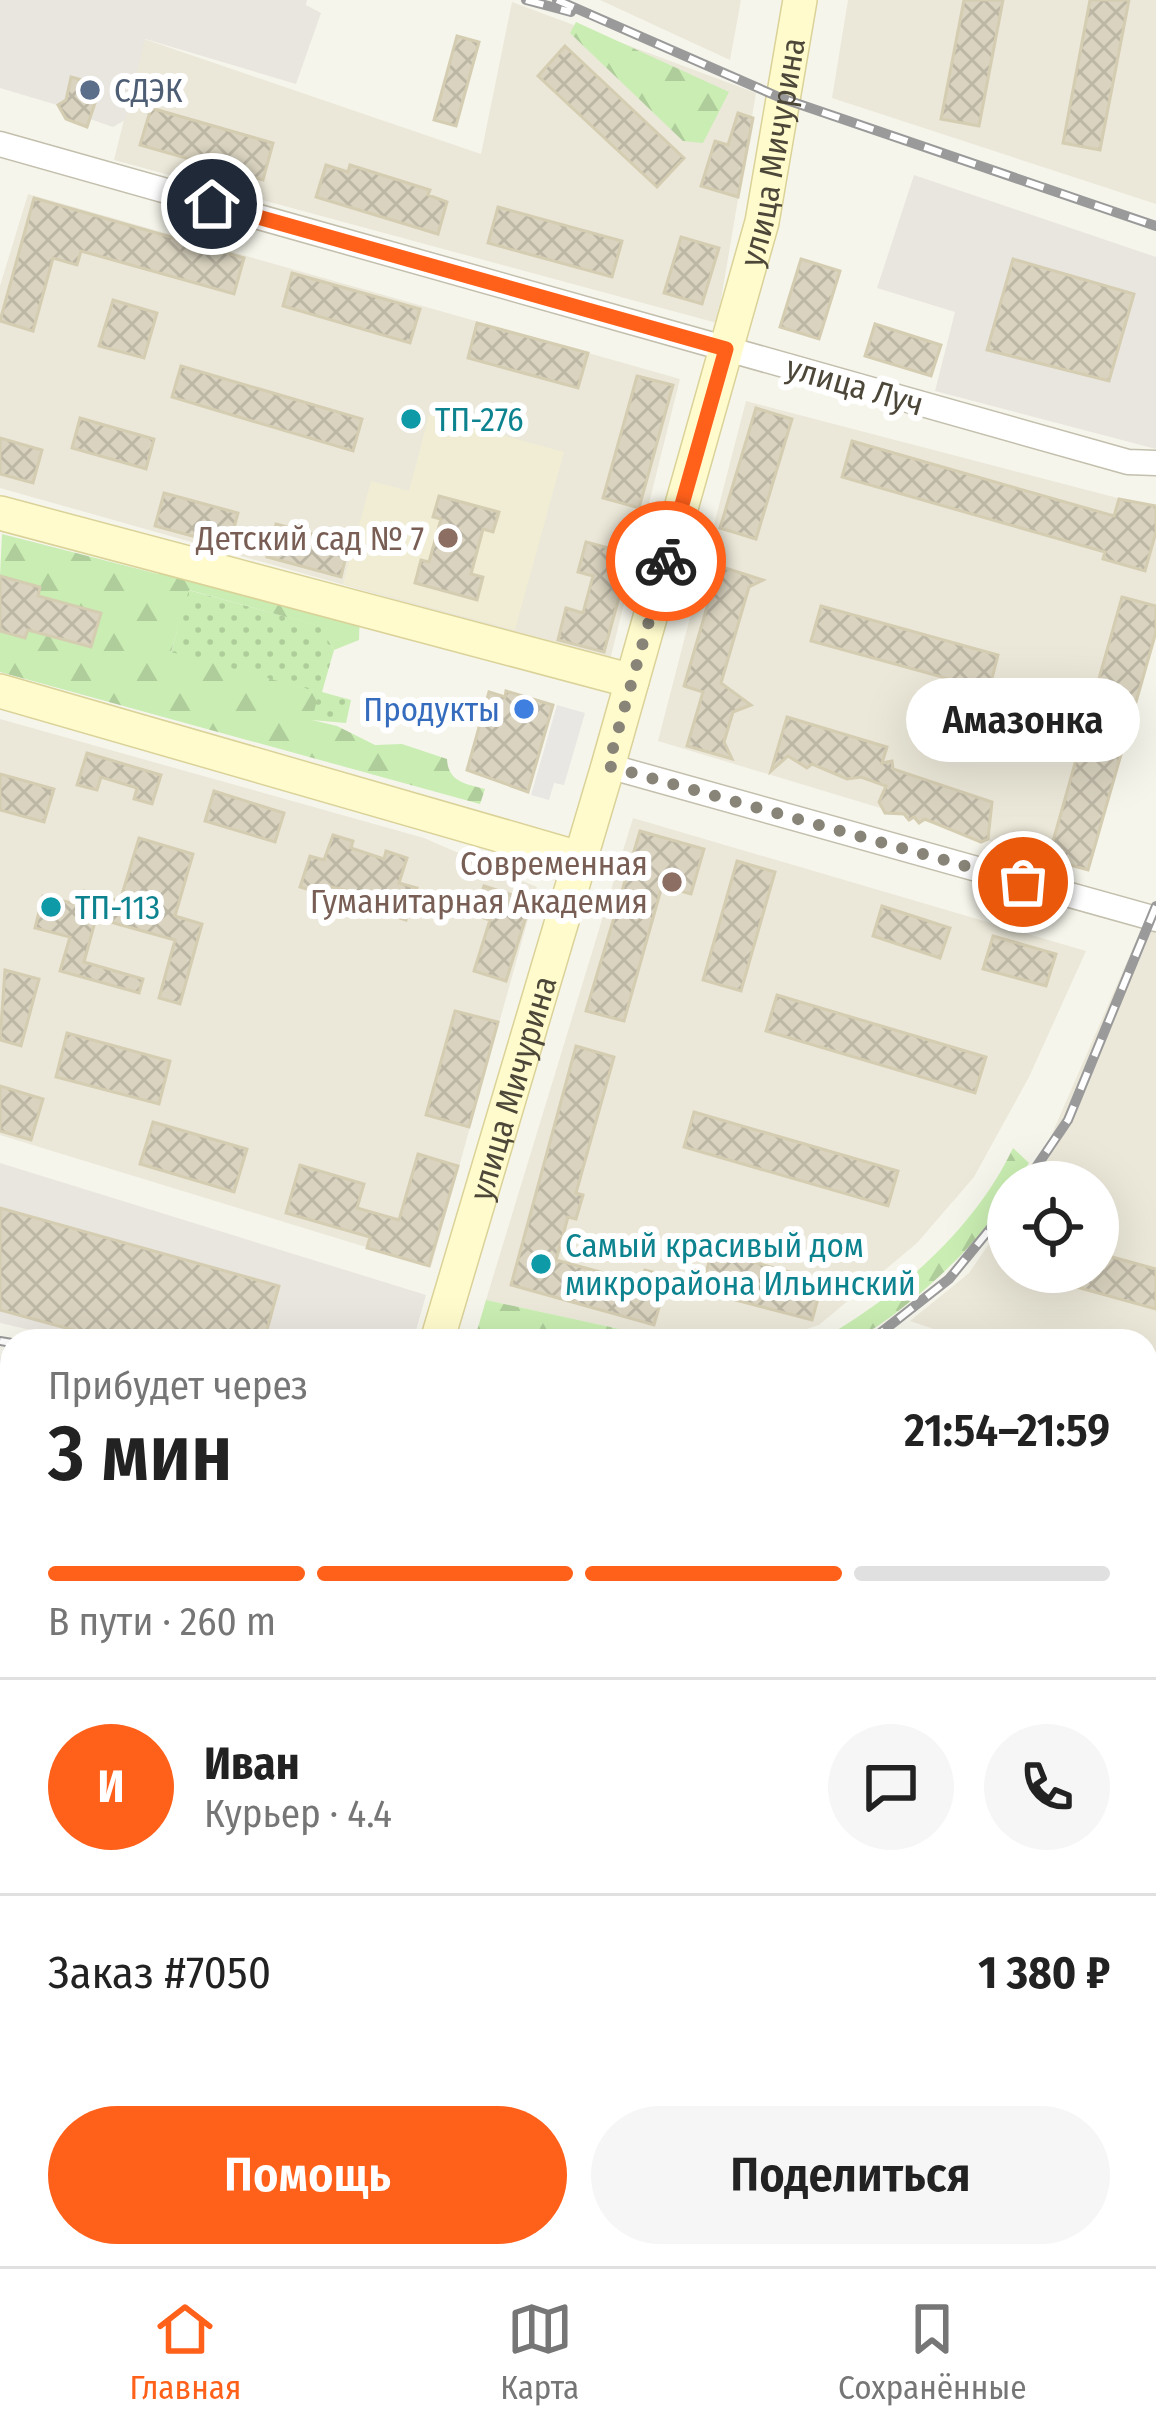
<!DOCTYPE html>
<html lang="ru">
<meta charset="utf-8">
<style>
:root{--surface:#fff;--page:#f6f6f6;--text:#222;--muted:#767676;--line:#e0e0e0;--accent:#ff601a}
body{margin:0;font-family:"Fira Sans Condensed",sans-serif;background:var(--page);color:var(--text);height:100vh;display:flex;flex-direction:column;font-size:45px;white-space:nowrap}
*{box-sizing:border-box;margin:0}
p{font-size:39px;color:var(--muted)}
.icon{flex:none;width:66px;height:66px;fill:none;stroke:currentColor;stroke-width:2;stroke-linecap:round;stroke-linejoin:round}
.map{position:relative;flex:1;overflow:hidden}
.side{position:absolute;left:0px;top:1329px;width:1158px;height:939px;display:flex;flex-direction:column;background:var(--surface);border-radius:36px 36px 0 0;box-shadow:0 12px 48px #0002}
.side>*{flex:none}
.tools{position:absolute;left:987px;top:1161px;display:grid;gap:24px}
.tools a{display:grid;place-items:center;width:132px;height:132px;border-radius:50%;background:var(--surface);box-shadow:0 12px 48px #0002;font-size:60px}
.pin{position:absolute;display:grid;place-items:center;width:102px;height:102px;color:#fff;margin:-51px;border:6px solid #fff;border-radius:50%;box-shadow:0 3px 12px #0007}
.courier{position:absolute;display:grid;place-items:center;width:120px;height:120px;margin:-60px;border:9px solid #ff601a;border-radius:50%;background:#fff;color:#222;box-shadow:0 3px 15px #0007}
.bubble{position:absolute;height:84px;border-radius:42px;background:var(--surface);box-shadow:0 12px 48px #0002;font-size:39px;font-weight:600;line-height:84px;text-align:center}
.head em{font-style:normal;font-weight:600}
.head div{display:flex;flex-direction:column-reverse}
.head{display:flex;align-items:center;justify-content:space-between;height:204px;padding:0 48px}
h1{font-size:78px;font-weight:600;line-height:90px}
.bar{display:grid;grid-template-columns:repeat(4,1fr);gap:18px 12px;align-content:center;height:144px;padding:0 48px}
.bar i{height:15px;border-radius:9px;background:var(--line)}
.bar .active{background:var(--accent)}
.bar p{grid-column:span 4}
.line{display:flex;align-items:center;gap:30px;padding:0 48px;border-top:3px solid var(--line)}
.line div{flex:1}
.round{display:grid;place-items:center;flex:none;width:126px;height:126px;border-radius:63px;background:var(--page)}
.cta{display:flex;gap:24px;margin-top:auto;padding:24px 48px}
.cta a{flex:1;height:138px;border-radius:72px;background:var(--accent);color:#fff;font-size:48px;font-weight:600;line-height:138px;text-align:center}
.cta a+a{background:var(--page);color:var(--text)}
.menu{display:flex;justify-content:space-around;align-items:center;height:168px;border-top:3px solid var(--line);background:var(--surface);font-size:33px;color:var(--muted)}
.menu a{display:grid;justify-items:center;gap:6px}
.menu .active{color:var(--accent)}
.map>svg:first-child{display:block}
.residential{fill:#ebe8d9}
.industrial{fill:#e9e6df}
.education{fill:#f0edd4}
.green{fill:url(#green-dots)}
.forest{fill:url(#forest-firs)}
.pitch{fill:#c9edb2}
.parking{fill:#e8e7e3}
.building{fill:url(#building-cross-hatch);stroke:#d5cdb2;stroke-width:3}
.lines{fill:none;stroke-linecap:round;stroke-linejoin:round}
.street-casing{stroke:#c3bfad;stroke-width:27}
.secondary-casing{stroke:#dad298;stroke-width:36}
.street{stroke:#fff;stroke-width:24}
.secondary{stroke:#fffbcd;stroke-width:33}
.rail-casing{stroke:#9a9a9a;stroke-width:10}
.rail{stroke:#fff;stroke-width:6;stroke-dasharray:18;stroke-linecap:butt}
.done{stroke:#888477;stroke-width:12;stroke-dasharray:0 21.6}
.route{stroke:#ff601a;stroke-width:15}
.service-dot{fill:#5c6f8a;stroke:#fff;stroke-width:4.5}
.culture-dot{fill:#0f9aa8;stroke:#fff;stroke-width:4.5}
.education-dot{fill:#8d6e63;stroke:#fff;stroke-width:4.5}
.shop-dot{fill:#3f7fe0;stroke:#fff;stroke-width:4.5}
.labels{text-anchor:middle;stroke-width:12;stroke-linejoin:round;paint-order:stroke}
.service-label{font-size:33px;fill:#4e5e75;stroke:#fff;text-anchor:start}
.street-label{font-size:33px;fill:#4c4738;stroke:#fff}
.culture-label{font-size:33px;fill:#0d838f;stroke:#fff;text-anchor:start}
.education-label{font-size:33px;fill:#785e54;stroke:#fff;text-anchor:end}
.shop-label{font-size:33px;fill:#366cbe;stroke:#fff;text-anchor:end}
</style>
<div class="map">
<svg width="1156" height="2266" viewBox="0 0 1156 2266">
<defs>
<pattern id="green-dots" width="8" height="8" patternUnits="userSpaceOnUse" patternTransform="scale(3)"><rect width="8" height="8" fill="#c9edb2"/><path d="M2 2h.1M6 6h.1" fill="none" stroke="#aecd9a" stroke-width="1.8" stroke-linecap="round"/></pattern>
<pattern id="forest-firs" width="22" height="20" patternUnits="userSpaceOnUse" patternTransform="scale(3)"><rect width="22" height="20" fill="#c9edb2"/><path d="M5 1l3.5 6h-7zM16 11l3.5 6h-7z" fill="#aecd9a"/></pattern>
<pattern id="building-cross-hatch" width="8" height="8" patternUnits="userSpaceOnUse" patternTransform="scale(3)"><rect width="8" height="8" fill="#d9d3bf"/><path d="M0 0l8 8M0 8l8-8" fill="none" stroke="#bcb6a5"/></pattern>
</defs>
<rect width="100%" height="100%" fill="#f6f5eb"/>
<path class="residential" d="M600 0H741L730 60Z
M848 0H1156V204L832 98Z
M512 2 756 93 717 323 114 160 144 39 481 154Z
M28 194 680 379 610 660 0 488V286Z
M746 401 1156 508V633L1089 871 658 741Z
M0 719 424 838 537 887 431 1267 0 1135Z
M633 818 1086 951 1029 1077 974 1177 917 1243 819 1325 770 1341H675L486 1300Z
M1143 925 1156 928V1507L1146 1505V1341H969L910 1321 969 1273 1008 1216V1272H1098V1182H1031Z
M0 2118 12 2122V2256H35L31 2266H0Z"/>
<path class="industrial" d="M0 0H307L306 5 321 13 296 84 145 39 125 120 113 127 90 119 87 127 66 119 57 105 0 88Z
M914 175 1156 257V449L935 391 955 312 877 288Z
M0 1163 426 1295 413 1341H78L0 1323Z
M0 1357 12 1360V1877L0 1874Z
M1146 1505 1156 1507V2122L1146 2120Z"/>
<path class="education" d="M429 415 564 452 515 630 343 584 371 481 409 491Z"/>
<path class="green" d="M188 590 320 626 334 650 322 692 351 700 346 723 311 720 318 692 171 653Z"/>
<path class="forest" d="M576 22 729 92 703 143 683 141 570 33Z
M2 534 158 574 165 557 360 609 359 640 334 650 319 626 189 590 171 652 319 692 312 720 337 726 375 745 402 744 447 759C448 782 466 784 485 789L480 804 0 672V631L25 638 28 630 91 647 101 614 38 596 40 587 0 576Z
M1013 1148 1029 1163 1016 1182H1008C1008 1224 893 1323 855 1339 845 1344 829 1341 818 1341 895 1299 975 1229 1013 1148Z
M486 1300 675 1341H474Z"/>
<path class="pitch" d="M66 2256H499L524 2264 61 2266Z"/>
<path class="parking" d="M557 705 585 713 564 785 554 783 549 800 531 795Z"/>
<path class="building" d="M964 0H1003L979 126 941 119Z
M1090 0H1129L1100 150 1063 143Z
M457 36 479 42 456 126 434 120Z
M565 46 684 158 657 187 538 76Z
M71 77 101 85 87 127 66 119 58 105 66 100Z
M151 108 273 143 263 180 140 145Z
M738 113 753 118 738 197 701 186 715 141 728 145Z
M326 165 348 172 350 165 430 190 428 195 447 202 438 234 316 197Z
M34 198 244 258 234 294 81 251 77 265 53 258 33 331 0 321Z
M498 207 622 241 612 277 488 243Z
M681 237 719 248 702 304 664 293Z
M801 259 840 271 819 339 780 327Z
M1013 259 1134 294 1109 381 987 350Z
M292 273 420 309 410 343 283 306Z
M113 300 157 313 144 358 99 346Z
M477 323 588 353 578 388 468 358Z
M875 324 941 345 931 376 865 356Z
M181 366 362 419 353 451 172 397Z
M637 376 673 385 639 508 603 498Z
M756 408 792 419 756 539 720 528Z
M80 418 154 439 146 469 72 448Z
M0 438 42 450 33 483 0 474Z
M852 441 1114 516 1119 499 1156 506V532L1145 571 1103 559 1105 552 842 477Z
M164 493 238 513 229 546 155 526Z
M439 496 499 512 493 532 483 529 471 574 483 577 477 600 415 583 421 560 429 562 441 519 433 517Z
M276 524 349 544 341 577 267 557Z
M586 542 631 554 604 652 558 640 566 608 583 613 593 576 578 572Z
M719 566 763 580 749 587 721 683 751 705 733 712 724 742 732 759 687 746 703 692 684 686Z
M0 576 40 587 38 596 101 613 91 647 28 630 25 638 0 631Z
M1122 597 1156 606V632L1088 870 1048 859Z
M821 606 998 655 989 690 811 641Z
M506 691 553 705 528 792 467 770 489 692 505 697Z
M787 717 887 747 882 763 892 761 893 769 992 802 988 839 981 842 925 819 919 823 914 817 909 820 904 814 885 813 879 802 886 786 861 777 847 779 812 764 807 768 788 756 771 771Z
M87 753 161 775 152 804 134 799 137 788 101 777 97 790 77 785Z
M0 774 54 789 44 822 0 810Z
M214 791 284 813 275 842 205 821Z
M640 831 704 849 691 894 662 886 624 1021 586 1011Z
M333 835 353 841 351 848 384 859 386 851 407 858 399 883 417 888 406 920 388 914 392 903 364 894 322 885 319 893 300 887 310 856 324 860Z
M139 838 193 854 175 916 202 924 180 1004 159 998 175 940 96 918 84 962 143 979 139 993 60 971 70 937 35 928 43 896 80 905 84 891 120 901Z
M737 861 775 872 741 991 703 980Z
M484 886 531 901 506 981 474 971 490 920 475 915Z
M882 906 950 928 940 958 873 936Z
M993 936 1056 954 1046 986 983 969Z
M5 970 39 979 21 1046 0 1040Z
M777 995 986 1057 975 1093 766 1031Z
M455 1011 498 1022 469 1127 426 1115Z
M67 1033 170 1061 159 1104 56 1077Z
M576 1046 614 1057 576 1193 583 1195 576 1219 568 1217 556 1260 641 1283 645 1270 668 1276 654 1325 511 1285Z
M0 1086 43 1099 31 1140 0 1131Z
M694 1112 898 1171 888 1206 684 1147Z
M153 1122 247 1149 234 1192 140 1164Z
M418 1154 458 1166 429 1266 367 1248 370 1237 286 1213 300 1165 364 1184 357 1208 399 1220Z
M0 1208 279 1286 264 1341H113L0 1310Z
M712 1251 823 1281 812 1320 701 1291Z
M1098 1253 1156 1269V1309L1076 1287 1080 1272H1098Z"/>
<g class="lines">
<g class="street-casing">
<path id="street" d="M0 144 1128 462 1156 463
M608 766 1156 919
M0 2080 12 2083
M646 2256 684 2266
M48 2266 53 2256"/>
</g>
<g class="secondary-casing">
<g id="secondary">
<path d="M0 513 632 681"/>
<path d="M0 691 579 858"/>
<path id="s1" d="M437 1341 608 766 762 222 800 0"/>
<path d="M0 1898 12 1902"/>
<path d="M1146 2245 1156 2248"/>
</g>
</g>
<use href="#street" class="street"/>
<use href="#secondary" class="secondary"/>
<g class="rail-casing">
<path id="rail" d="M526 0 571 12
M557 0 781 98 1156 226
M1026 1182 1068 1120 1156 906
M0 1341 12 1343
M870 1341 949 1279 1008 1207
M0 1977 12 1981
M0 1997 12 2000
M0 2026 12 2030
M824 2256 860 2266
M879 2256 915 2266
M933 2256 969 2266
M988 2256 1024 2266"/>
</g>
<use href="#rail" class="rail"/>
</g>
<g class="lines">
<path class="done" d="M666 561 608 766 1023 882"/>
<path class="route" d="M212 204 726 349 666 561"/>
</g>
<circle class="service-dot" cx="90" cy="90" r="12"/>
<g class="culture-dot">
<circle cx="411" cy="419" r="12"/>
<circle cx="51" cy="907" r="12"/>
<circle cx="541" cy="1264" r="12"/>
</g>
<g class="education-dot">
<circle cx="448" cy="538" r="12"/>
<circle cx="672" cy="882" r="12"/>
</g>
<circle class="shop-dot" cx="524" cy="709" r="12"/>
<g class="labels">
<g class="service-label">
<text x="114" y="102">СДЭК</text>
</g>
<g class="street-label">
<text dy="12" stroke="none"><textPath href="#s1" startOffset="1236">улица Мичурина</textPath></text>
<text transform="translate(855 385) rotate(16)" y="12">улица Луч</text>
<text dy="12" stroke="none"><textPath href="#s1" startOffset="264">улица Мичурина</textPath></text>
</g>
<g class="culture-label">
<text x="435" y="431">ТП-276</text>
<text x="75" y="919">ТП-113</text>
<text x="565" y="1257">Самый красивый дом<tspan x="565" dy="38">микрорайона Ильинский</tspan></text>
</g>
<g class="education-label">
<text x="424" y="550">Детский сад № 7</text>
<text x="648" y="875">Современная<tspan x="648" dy="38">Гуманитарная Академия</tspan></text>
</g>
<g class="shop-label">
<text x="500" y="721">Продукты</text>
</g>
</g>
</svg>
<div class="tools">
<a><svg class="icon" aria-label="locate" viewBox="0 0 24 24"><circle cx="12" cy="12" r="6"/><path d="M12 2v4M12 18v4M2 12h4M18 12h4"/></svg></a>
</div>
<div class="pin" style="left:1023px;top:882px;background:#ea580c"><svg class="icon" aria-label="bag" viewBox="0 0 24 24"><path d="M5 8h14l-1 12H6zM9 8a3 3 0 0 1 6 0"/></svg></div>
<div class="pin" style="left:212px;top:204px;background:#1f2937"><svg class="icon" aria-label="home" viewBox="0 0 24 24"><path d="M3 11l9-7 9 7M6 9v11h12V9"/></svg></div>
<div class="courier" style="left:666px;top:561px"><svg class="icon" aria-label="bike" viewBox="0 0 24 24"><circle cx="6" cy="16" r="4"/><circle cx="18" cy="16" r="4"/><path d="M6 16l4-8h5l3 8M10 8l3 8H6M13 5h3"/></svg></div>
<div class="bubble" style="left:906px;top:678px;width:234px">Амазонка</div>
<section class="side">
<div class="head"><div><h1>3 мин</h1><p>Прибудет через</p></div><em>21:54–21:59</em></div>
<div class="bar"><i class="active"></i><i class="active"></i><i class="active"></i><i></i><p>В пути · 260 m</p></div>
<div class="line" style="height:216px"><b class="round" style="background:var(--accent);color:#fff">И</b><div><b>Иван</b><p>Курьер · 4.4</p></div><a class="round"><svg class="icon" aria-label="chat" viewBox="0 0 24 24"><path d="M4 5h16v11H9l-5 4z"/></svg></a><a class="round"><svg class="icon" aria-label="phone" viewBox="0 0 24 24"><path d="M5 4h4l2 5-3 2q2 4 5 5l2-3 5 2v4C11 20 4 13 5 4z"/></svg></a></div>
<div class="line" style="height:156px"><div>Заказ #7050</div><b>1 380 ₽</b></div>
<div class="cta"><a>Помощь</a><a>Поделиться</a></div>
</section>
</div>
<nav class="menu">
<a class="active"><svg class="icon" aria-label="home" viewBox="0 0 24 24"><path d="M3 11l9-7 9 7M6 9v11h12V9"/></svg>Главная</a>
<a><svg class="icon" aria-label="map" viewBox="0 0 24 24"><path d="M3 6l6-2 6 2 6-2v14l-6 2-6-2-6 2zM9 4v14M15 6v14"/></svg>Карта</a>
<a><svg class="icon" aria-label="saved" viewBox="0 0 24 24"><path d="M7 4h10v16l-5-4-5 4z"/></svg>Сохранённые</a>
</nav>
